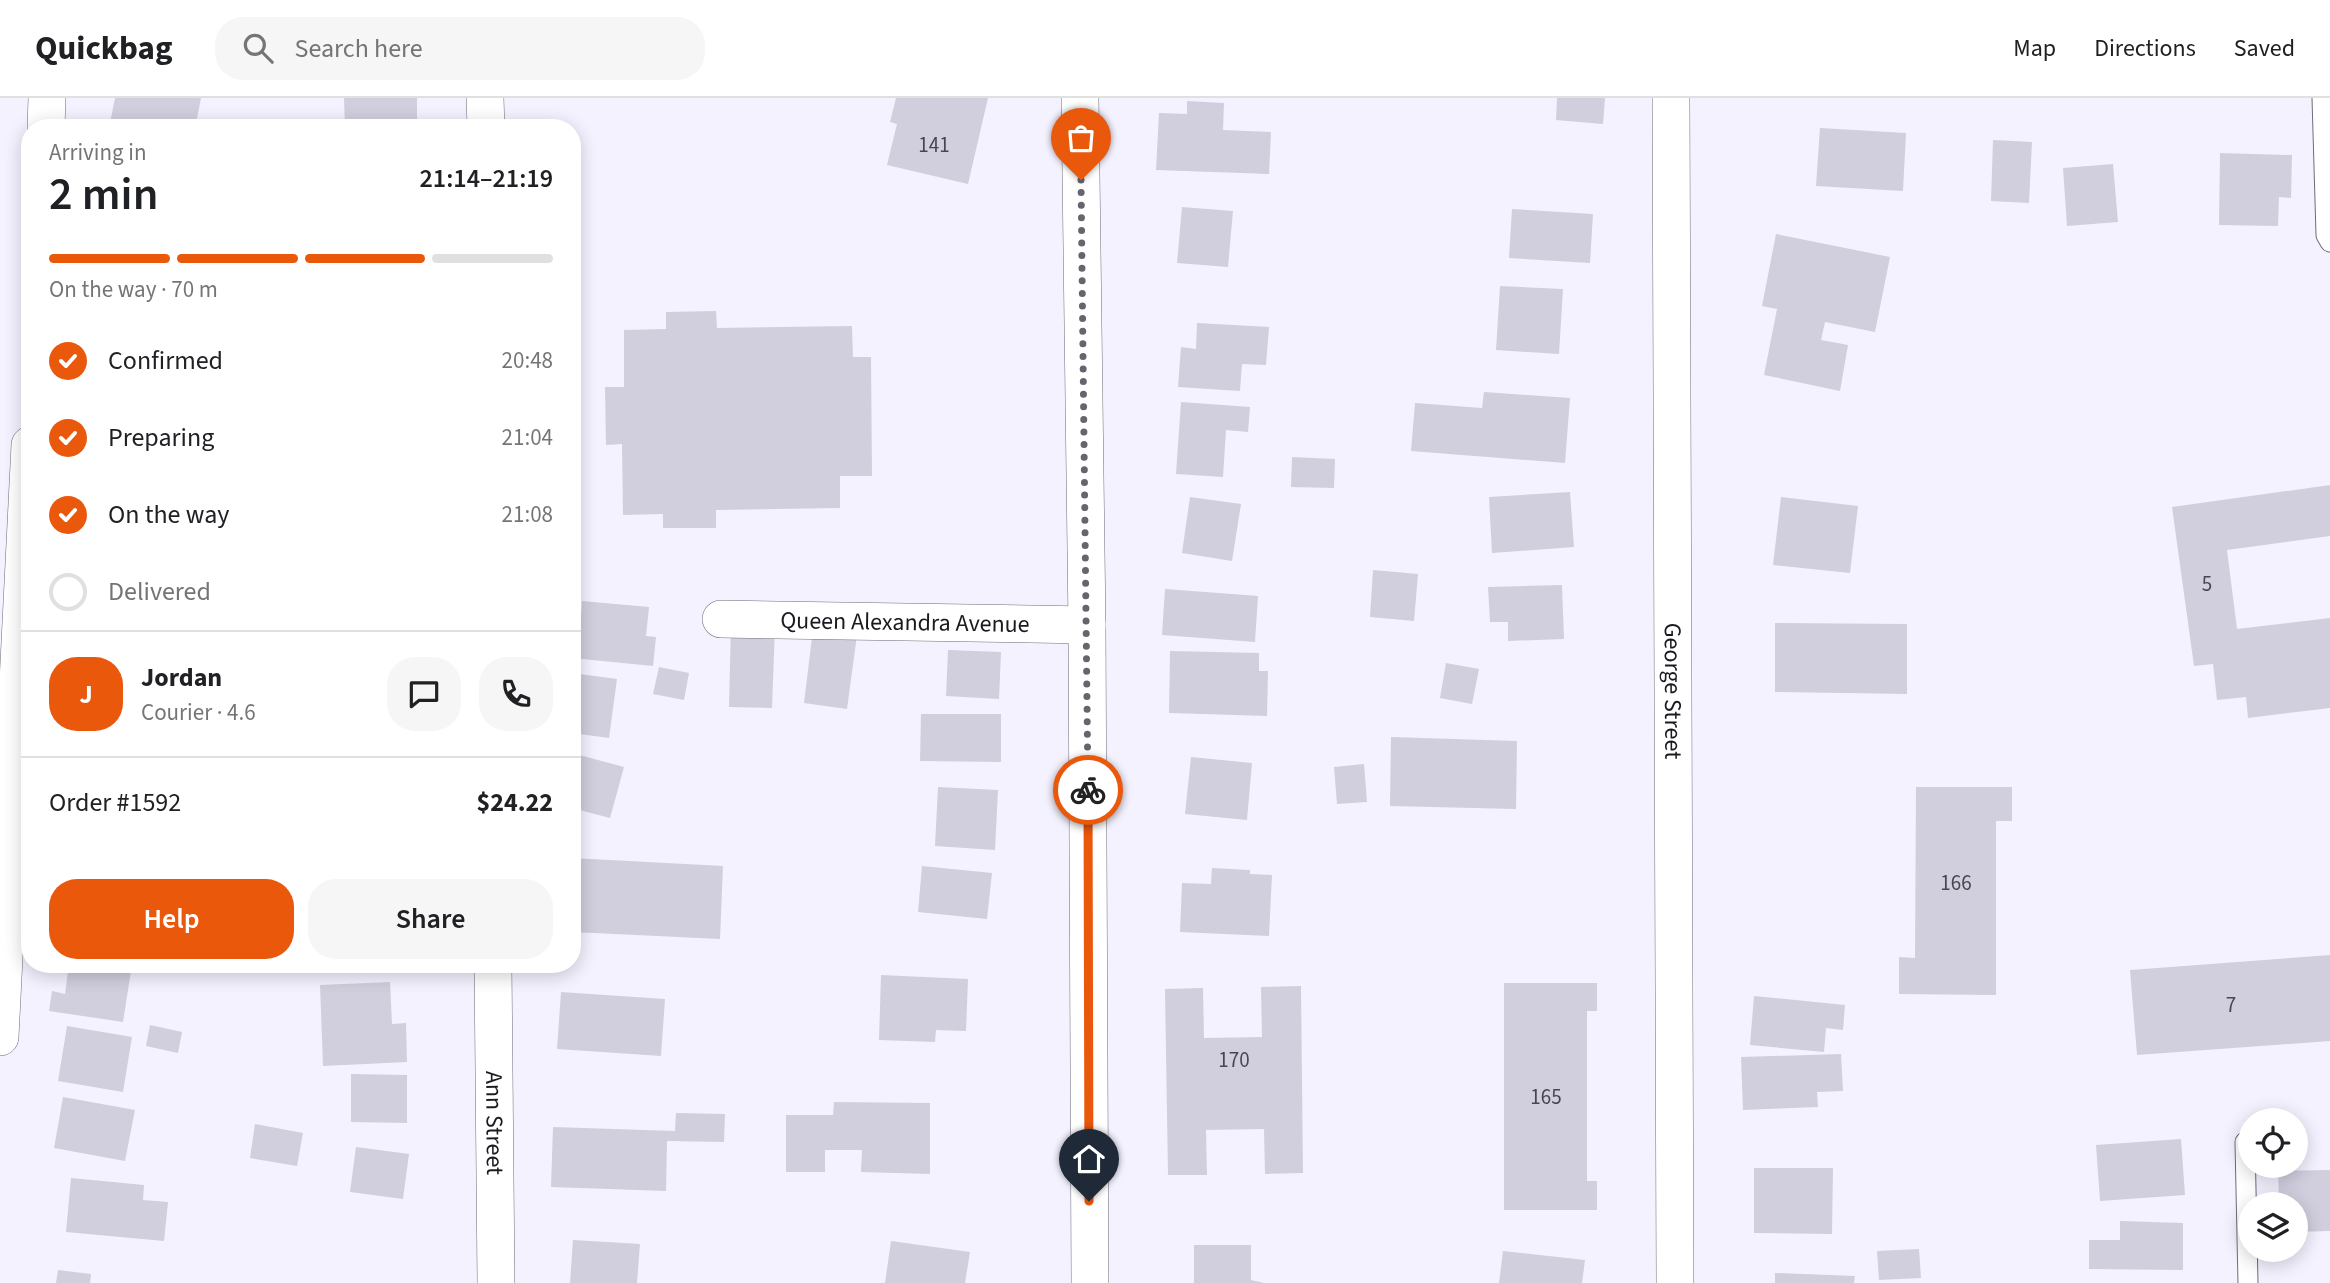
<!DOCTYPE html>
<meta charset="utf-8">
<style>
:root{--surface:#fff;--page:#f6f6f6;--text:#202124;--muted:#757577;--line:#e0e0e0;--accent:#ea580c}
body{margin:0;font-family:"Source Sans 3",sans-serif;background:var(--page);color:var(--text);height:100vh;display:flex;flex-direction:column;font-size:26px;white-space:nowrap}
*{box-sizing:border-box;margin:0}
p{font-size:23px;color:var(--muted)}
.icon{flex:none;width:38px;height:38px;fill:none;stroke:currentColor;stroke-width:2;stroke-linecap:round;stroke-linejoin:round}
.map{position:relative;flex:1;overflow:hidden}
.sheet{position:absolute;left:21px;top:21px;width:560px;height:854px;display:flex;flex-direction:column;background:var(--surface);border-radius:28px;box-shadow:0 4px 18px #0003}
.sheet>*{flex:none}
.fabs{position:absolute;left:2238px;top:1010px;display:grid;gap:14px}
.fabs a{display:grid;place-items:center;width:70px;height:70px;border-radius:50%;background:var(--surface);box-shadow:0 4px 18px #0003;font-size:35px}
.pin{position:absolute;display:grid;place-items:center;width:60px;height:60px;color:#fff;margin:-72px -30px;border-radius:50% 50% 50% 0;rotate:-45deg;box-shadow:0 0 7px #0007}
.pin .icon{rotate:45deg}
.courier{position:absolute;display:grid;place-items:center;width:70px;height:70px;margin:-35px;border:5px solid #ea580c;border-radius:50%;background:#fff;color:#222;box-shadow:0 2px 9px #0007}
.summary em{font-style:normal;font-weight:600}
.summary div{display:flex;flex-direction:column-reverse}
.summary{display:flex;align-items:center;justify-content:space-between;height:119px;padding:0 28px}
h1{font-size:46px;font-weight:600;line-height:52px}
.bar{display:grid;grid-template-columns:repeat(4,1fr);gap:10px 7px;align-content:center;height:84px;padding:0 28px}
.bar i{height:9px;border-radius:5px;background:var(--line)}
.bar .active{background:var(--accent)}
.bar p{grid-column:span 4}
.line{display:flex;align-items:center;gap:18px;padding:0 28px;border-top:2px solid var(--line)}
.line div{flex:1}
.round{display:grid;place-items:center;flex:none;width:74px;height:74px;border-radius:28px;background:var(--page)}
ol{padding:0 28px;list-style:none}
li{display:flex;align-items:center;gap:21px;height:77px}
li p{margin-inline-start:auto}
li .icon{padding:7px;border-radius:50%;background:var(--accent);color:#fff;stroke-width:4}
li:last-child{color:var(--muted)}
li i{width:38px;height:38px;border:4px solid var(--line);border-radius:50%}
.cta{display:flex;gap:14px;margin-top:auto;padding:14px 28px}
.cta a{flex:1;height:80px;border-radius:28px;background:var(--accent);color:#fff;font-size:28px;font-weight:600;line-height:80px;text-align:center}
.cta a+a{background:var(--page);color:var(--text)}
header{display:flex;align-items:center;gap:42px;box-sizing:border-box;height:98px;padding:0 35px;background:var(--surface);border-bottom:2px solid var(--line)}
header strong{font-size:33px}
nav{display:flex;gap:38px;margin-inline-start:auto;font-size:24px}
.search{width:490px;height:63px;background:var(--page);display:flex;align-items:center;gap:18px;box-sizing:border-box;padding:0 24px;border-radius:28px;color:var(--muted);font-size:26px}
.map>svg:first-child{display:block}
.building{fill:#d1cede}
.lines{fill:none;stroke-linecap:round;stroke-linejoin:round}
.service-casing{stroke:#6e6c79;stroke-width:21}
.minor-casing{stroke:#6e6c79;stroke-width:38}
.service{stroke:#fff;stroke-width:19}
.minor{stroke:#fff;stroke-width:37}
.done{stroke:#66656d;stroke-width:7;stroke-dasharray:0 12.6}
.route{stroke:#ea580c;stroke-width:9}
.labels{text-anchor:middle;stroke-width:7;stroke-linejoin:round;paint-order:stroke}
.number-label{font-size:21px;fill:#48464f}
.street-label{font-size:24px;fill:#1a191f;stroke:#fff}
</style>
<header>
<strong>Quickbag</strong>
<div class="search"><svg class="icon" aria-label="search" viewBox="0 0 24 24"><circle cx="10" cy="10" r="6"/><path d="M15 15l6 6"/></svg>Search here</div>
<nav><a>Map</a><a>Directions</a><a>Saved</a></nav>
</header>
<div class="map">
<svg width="2330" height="1185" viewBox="0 0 2330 1185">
<rect width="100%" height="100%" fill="#f4f2ff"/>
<path class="building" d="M115 0H201L195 30H132L110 25Z
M344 0H417V30H345Z
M896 0H988L968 86 887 67 897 26 890 24Z
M1557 0H1605L1603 26 1556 22Z
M1187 3 1224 5 1223 32 1271 34 1269 76 1156 72 1159 15 1187 16Z
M1820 30 1906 35 1903 93 1816 88Z
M1993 42 2032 44 2029 105 1991 103Z
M2220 55 2292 57 2291 100 2279 99 2278 128 2219 127Z
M2113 66 2118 124 2067 128 2063 70Z
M1182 109 1233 113 1228 169 1177 165Z
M1512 111 1593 116 1590 165 1509 160Z
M1776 136 1890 159 1875 234 1825 224 1821 242 1848 247 1840 293 1764 277 1777 211 1762 208Z
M1500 188 1563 191 1559 256 1496 252Z
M716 213 717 230 852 228 853 259H871L872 378H840V410L716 412V430H663V416L623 417 622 346 606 347 605 289H624V232L666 231V214Z
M1197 225 1269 229 1266 267 1242 266 1240 293 1178 289 1181 249 1196 251Z
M1484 294 1570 300 1565 365 1411 353 1415 305 1482 310Z
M1181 304 1250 309 1248 334 1226 332 1223 379 1176 376Z
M1292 359 1335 361 1334 390 1291 389Z
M2330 387V438L2227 452 2237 531 2330 520V610L2248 620 2246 599 2217 602 2213 566 2194 568 2172 409Z
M1570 394 1574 449 1492 455 1489 399Z
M1190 399 1241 406 1232 463 1182 455Z
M1781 399 1858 408 1850 475 1773 467Z
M1373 472 1418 476 1414 523 1370 519Z
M1562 487 1564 541 1508 543V524H1490L1488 489Z
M1165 491 1258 498 1255 544 1162 537Z
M582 503 649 509 646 538 656 539 653 568 572 560V517L581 518Z
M1775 525 1907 526V596L1775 594Z
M731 526 775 528 772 610 729 609Z
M813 531 857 537 847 611 804 605Z
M948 552 1001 554 999 601 946 598Z
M1170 553 1259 555V573H1268L1267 618 1169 615Z
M1446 565 1479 571 1472 606 1440 600Z
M659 569 689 575 684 602 653 596Z
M572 575 617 581 609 640 572 635Z
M921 616H1001V664L920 663Z
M1391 639 1517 643 1516 711 1390 708Z
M572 655 624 669 610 720 572 710Z
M1191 659 1252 665 1247 722 1185 716Z
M1364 666 1367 704 1337 706 1334 669Z
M938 689 998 692 995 752 935 748Z
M1916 689H2012V723H1996V897L1899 896V859L1915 860Z
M572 760 723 768 720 841 572 834Z
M922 768 992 775 987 821 918 814Z
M1212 770 1250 772V776L1272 777 1269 838 1180 834 1182 785 1211 786Z
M2330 857V943L2137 957 2130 872Z
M69 866 131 873 123 924 49 913 52 893 65 896Z
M881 877 968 881 966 933 936 932 935 944 879 942Z
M390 884 392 926 406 925 407 964 323 968 320 887Z
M1504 885H1597V913H1587V1083H1597V1112H1504Z
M1301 888 1303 1075 1265 1076 1264 1031 1206 1032 1207 1077H1168L1165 891 1203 890 1204 940 1262 939 1261 889Z
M561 894 665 901 661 958 557 951Z
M1754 898 1845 907 1843 932 1826 930 1824 954 1750 947Z
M150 927 182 934 178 955 146 948Z
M67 928 132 939 123 994 58 983Z
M1841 956 1843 993 1817 994 1818 1009 1743 1012 1741 959Z
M351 976 407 977V1025L351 1024Z
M63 999 135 1012 125 1063 54 1050Z
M834 1004 930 1005V1076L861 1074 862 1052H825V1074H786V1017H833Z
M676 1015 725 1016 724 1044 667 1043 666 1093 551 1089 553 1029 675 1033Z
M255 1026 303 1035 297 1068 250 1060Z
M2181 1041 2185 1097 2100 1103 2096 1047Z
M356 1049 409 1056 403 1101 350 1094Z
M1754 1070H1833L1832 1136 1754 1135Z
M2330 1072V1133L2296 1134V1106H2279L2278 1073Z
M71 1080 144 1087 143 1102 168 1104 164 1143 66 1134Z
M2120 1123 2183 1125V1172L2089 1171V1142H2120Z
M573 1142 640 1146 637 1185H570Z
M891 1143 970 1154 965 1185H885Z
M1194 1147H1251V1182L1264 1185H1194Z
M1919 1151 1921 1180 1879 1182 1877 1153Z
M1503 1153 1585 1162 1582 1185H1499Z
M58 1172 91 1176 90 1185H56Z
M1775 1175 1855 1178 1854 1185H1775Z"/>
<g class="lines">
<g class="service-casing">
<path id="service" d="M2322 0 2326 137 2330 144
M2245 1044 2248 1185"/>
</g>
<g class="minor-casing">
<g id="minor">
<path d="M485 0 486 30"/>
<path d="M1080 0 1087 527 1090 1185"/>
<path id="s1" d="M1671 0 1675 1185"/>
<path d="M46 30 47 0"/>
<path id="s2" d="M721 521 1087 527"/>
<path id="s3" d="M493 866 496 1185"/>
<path d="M0 939 30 347"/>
</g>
</g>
<use href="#service" class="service"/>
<use href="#minor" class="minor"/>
</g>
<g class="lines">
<path class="done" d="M1081 82 1088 692"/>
<path class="route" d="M1088 692 1089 1103"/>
</g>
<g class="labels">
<g class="number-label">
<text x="934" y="54">141</text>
<text x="2207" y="493">5</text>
<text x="1956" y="792">166</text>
<text x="2231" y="914">7</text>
<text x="1234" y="969">170</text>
<text x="1546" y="1006">165</text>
</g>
<g class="street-label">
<text dy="8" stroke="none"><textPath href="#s2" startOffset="184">Queen Alexandra Avenue</textPath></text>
<text dy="8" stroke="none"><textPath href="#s1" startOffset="593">George Street</textPath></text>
<text dy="8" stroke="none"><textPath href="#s3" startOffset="159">Ann Street</textPath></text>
</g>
</g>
</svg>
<div class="fabs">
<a><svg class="icon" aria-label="locate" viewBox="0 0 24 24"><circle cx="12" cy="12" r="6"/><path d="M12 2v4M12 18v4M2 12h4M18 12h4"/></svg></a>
<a><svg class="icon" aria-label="layers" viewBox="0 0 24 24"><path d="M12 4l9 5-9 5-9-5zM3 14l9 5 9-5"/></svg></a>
</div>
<div class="pin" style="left:1081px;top:82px;background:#ea580c"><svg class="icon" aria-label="bag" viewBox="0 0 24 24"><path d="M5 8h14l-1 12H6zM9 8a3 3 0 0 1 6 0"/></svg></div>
<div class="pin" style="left:1089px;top:1103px;background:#1f2937"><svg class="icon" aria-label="home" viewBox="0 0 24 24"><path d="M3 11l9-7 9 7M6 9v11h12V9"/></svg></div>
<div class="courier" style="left:1088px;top:692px"><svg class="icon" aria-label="bike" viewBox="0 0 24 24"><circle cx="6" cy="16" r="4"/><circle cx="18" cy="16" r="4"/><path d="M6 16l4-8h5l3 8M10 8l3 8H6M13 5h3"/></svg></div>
<section class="sheet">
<div class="summary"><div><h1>2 min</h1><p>Arriving in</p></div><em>21:14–21:19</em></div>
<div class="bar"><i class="active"></i><i class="active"></i><i class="active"></i><i></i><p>On the way · 70 m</p></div>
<ol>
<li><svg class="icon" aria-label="check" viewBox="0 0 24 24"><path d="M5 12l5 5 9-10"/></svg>Confirmed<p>20:48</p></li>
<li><svg class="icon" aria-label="check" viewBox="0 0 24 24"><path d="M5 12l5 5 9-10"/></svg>Preparing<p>21:04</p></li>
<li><svg class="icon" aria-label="check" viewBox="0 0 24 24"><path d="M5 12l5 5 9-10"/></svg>On the way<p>21:08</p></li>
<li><i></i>Delivered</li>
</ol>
<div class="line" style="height:126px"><b class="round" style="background:var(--accent);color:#fff">J</b><div><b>Jordan</b><p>Courier · 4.6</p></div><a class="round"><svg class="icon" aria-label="chat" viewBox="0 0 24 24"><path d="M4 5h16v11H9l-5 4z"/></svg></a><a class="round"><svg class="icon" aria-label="phone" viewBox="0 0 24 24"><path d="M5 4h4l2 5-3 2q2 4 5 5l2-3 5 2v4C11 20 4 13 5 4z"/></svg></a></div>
<div class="line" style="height:91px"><div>Order #1592</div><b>$24.22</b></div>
<div class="cta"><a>Help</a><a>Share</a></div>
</section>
</div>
